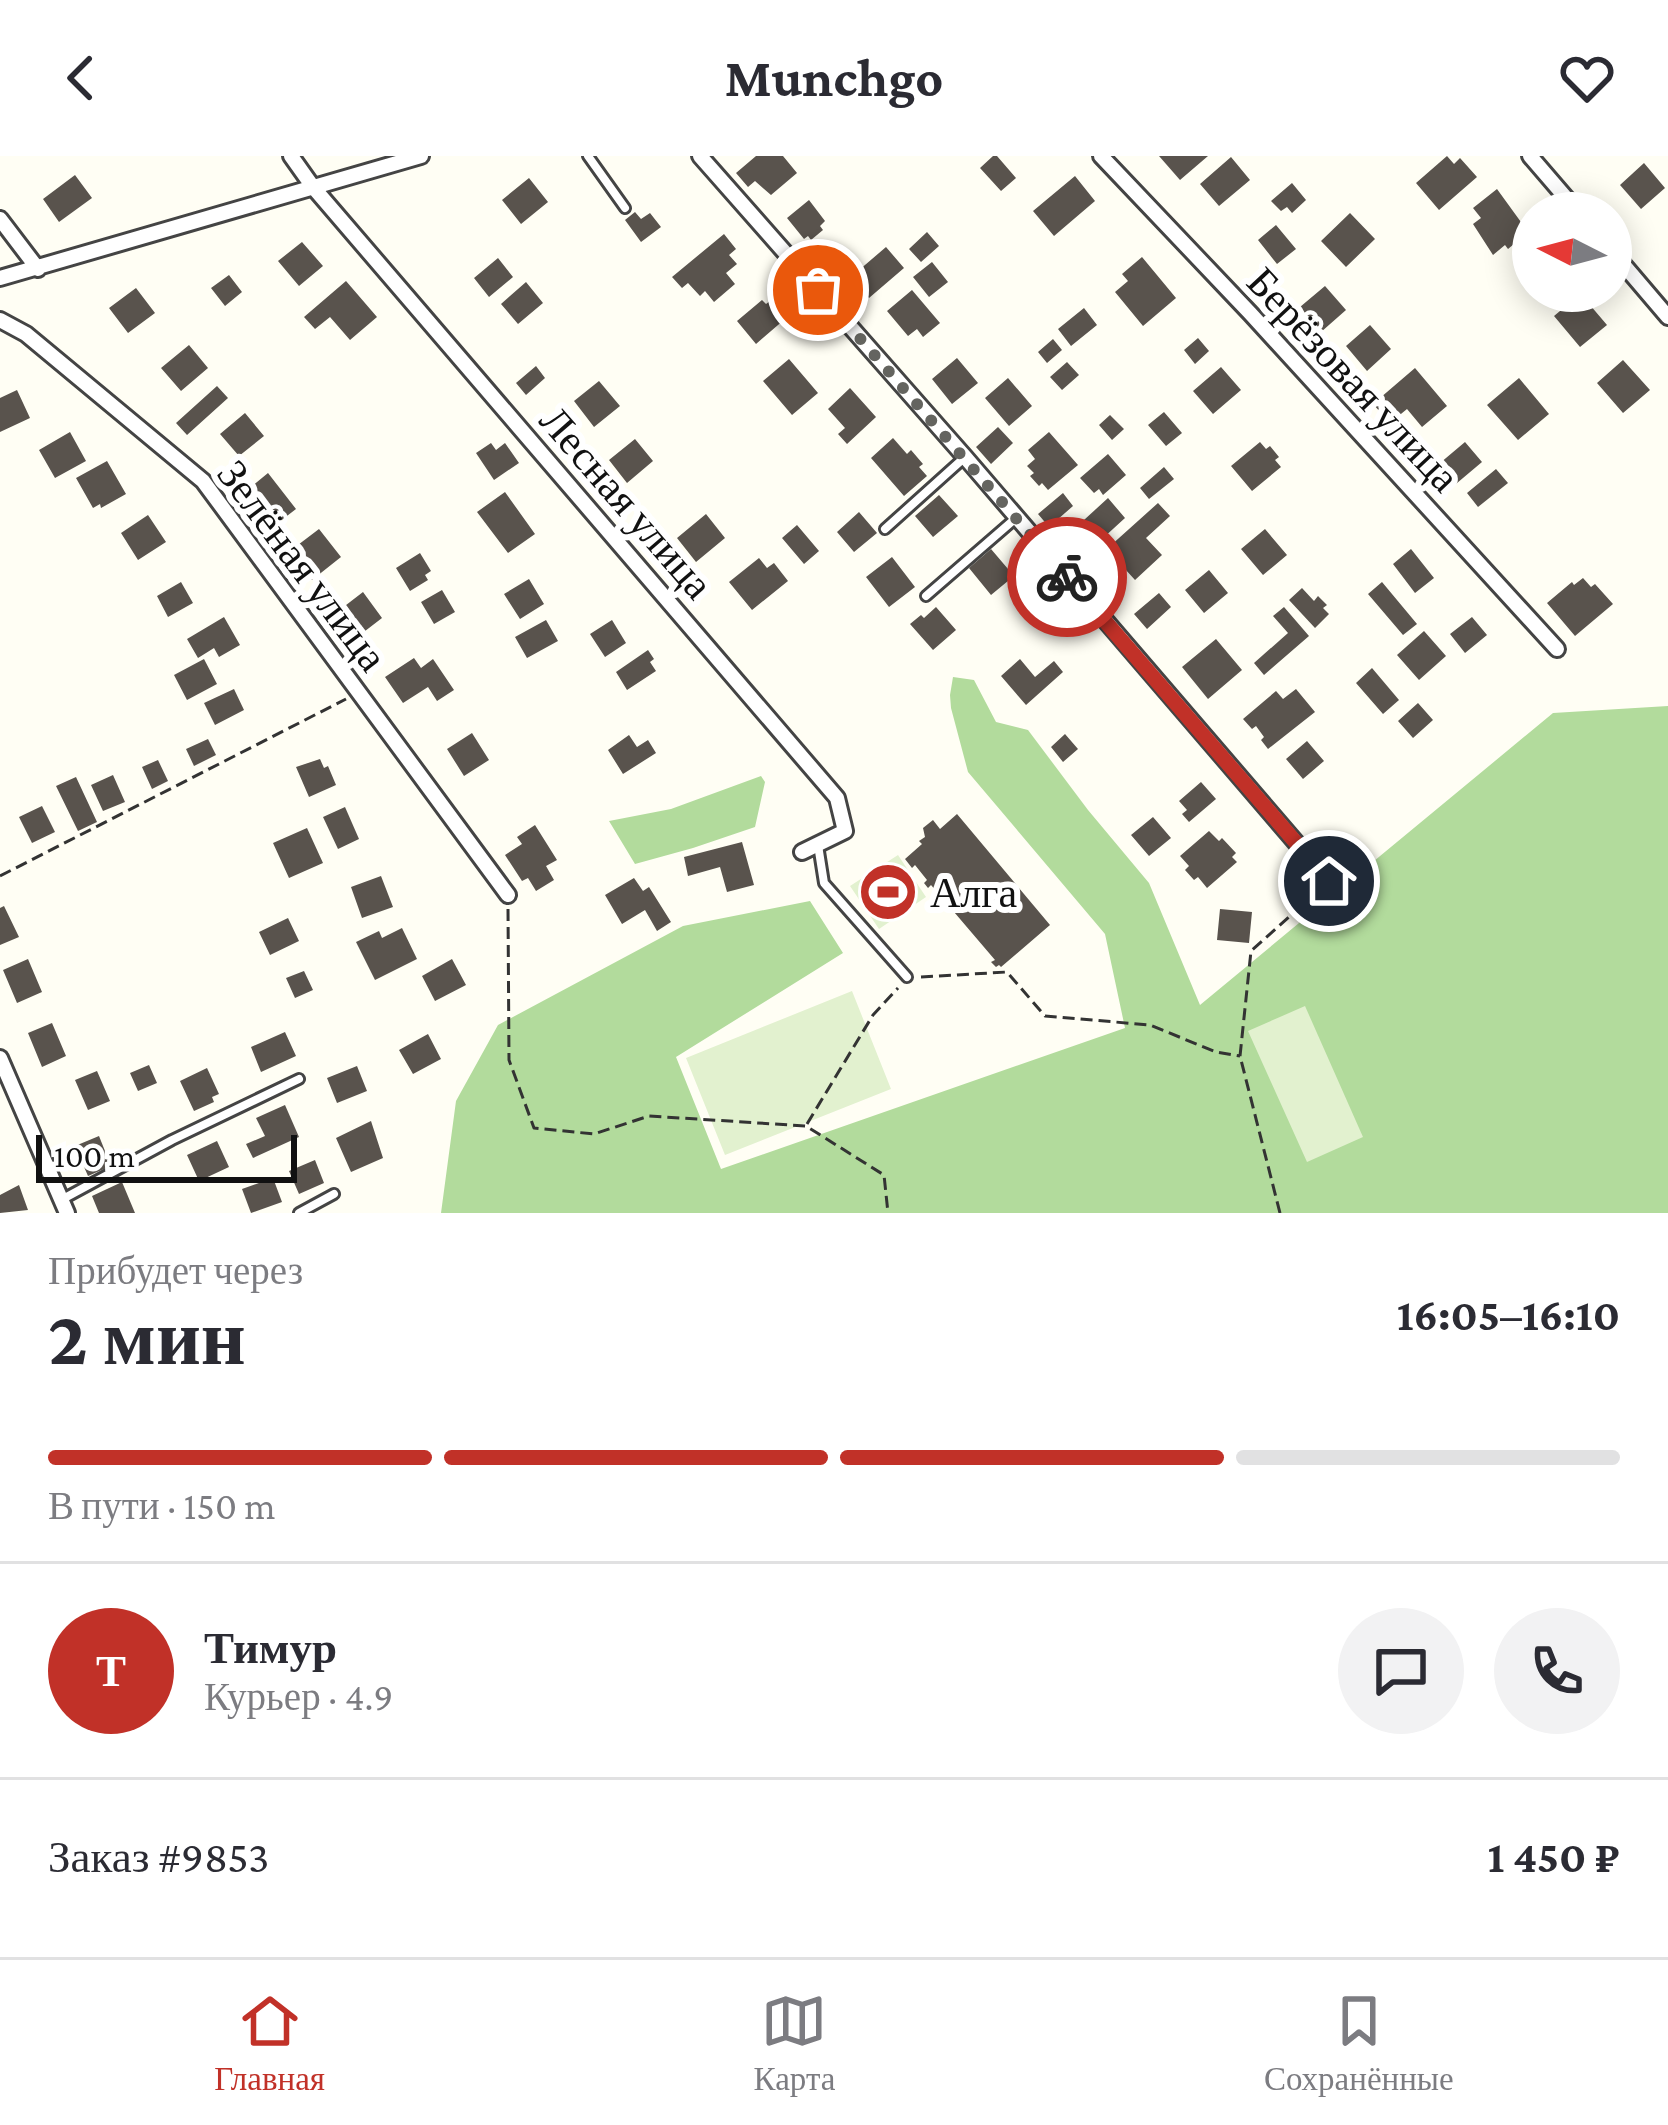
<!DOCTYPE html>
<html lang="ru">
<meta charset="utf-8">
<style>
:root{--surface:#fff;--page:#f2f2f3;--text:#2b2b33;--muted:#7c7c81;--line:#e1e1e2;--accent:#c13128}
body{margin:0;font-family:"Crimson Pro",serif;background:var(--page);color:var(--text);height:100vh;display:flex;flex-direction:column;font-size:45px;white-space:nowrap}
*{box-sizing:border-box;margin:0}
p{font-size:39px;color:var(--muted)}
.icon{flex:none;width:66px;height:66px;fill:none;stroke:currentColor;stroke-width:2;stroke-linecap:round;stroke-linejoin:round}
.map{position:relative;height:1057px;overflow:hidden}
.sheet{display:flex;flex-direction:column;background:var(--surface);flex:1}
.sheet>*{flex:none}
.needle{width:78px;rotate:276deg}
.tools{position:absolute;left:1512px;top:36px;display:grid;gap:24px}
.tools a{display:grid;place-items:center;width:120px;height:120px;border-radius:50%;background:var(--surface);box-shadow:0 6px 30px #0003;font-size:60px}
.scale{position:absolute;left:36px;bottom:30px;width:261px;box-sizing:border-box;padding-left:12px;border:6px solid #111;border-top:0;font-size:33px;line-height:42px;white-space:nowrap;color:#111;-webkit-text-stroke:9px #fff;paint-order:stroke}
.pin{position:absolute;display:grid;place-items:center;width:102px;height:102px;color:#fff;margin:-51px;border:6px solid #fff;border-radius:50%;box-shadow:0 3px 12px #0007}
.courier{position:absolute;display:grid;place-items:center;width:120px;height:120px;margin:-60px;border:9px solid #c13128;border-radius:50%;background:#fff;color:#222;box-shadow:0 3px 15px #0007}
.overview em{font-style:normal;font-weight:700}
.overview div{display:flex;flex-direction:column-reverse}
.overview{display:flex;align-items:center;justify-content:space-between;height:204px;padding:0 48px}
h1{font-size:78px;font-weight:700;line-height:90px}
.bar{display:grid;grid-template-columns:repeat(4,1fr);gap:18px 12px;align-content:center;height:144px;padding:0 48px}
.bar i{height:15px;border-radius:9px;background:var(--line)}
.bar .on{background:var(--accent)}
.bar p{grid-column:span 4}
.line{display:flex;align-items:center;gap:30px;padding:0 48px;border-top:3px solid var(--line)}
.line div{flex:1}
.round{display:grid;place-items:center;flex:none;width:126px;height:126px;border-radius:63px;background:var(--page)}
header{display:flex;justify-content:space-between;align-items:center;height:156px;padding:0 48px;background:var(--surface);font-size:54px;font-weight:700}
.menu{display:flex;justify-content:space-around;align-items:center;height:168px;border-top:3px solid var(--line);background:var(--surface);font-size:33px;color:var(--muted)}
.menu a{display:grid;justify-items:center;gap:6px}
.menu .on{color:var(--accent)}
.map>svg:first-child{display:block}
.forest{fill:#b2db9c}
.pitch{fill:#e2f1cf}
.building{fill:#59534d}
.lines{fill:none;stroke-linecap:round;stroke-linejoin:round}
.service-casing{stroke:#444;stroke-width:14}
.minor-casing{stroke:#444;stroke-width:20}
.path{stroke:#333;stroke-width:3;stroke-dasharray:12 6;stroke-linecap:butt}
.service{stroke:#fff;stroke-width:8}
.minor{stroke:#fff;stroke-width:14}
.done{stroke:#646460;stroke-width:12;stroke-dasharray:0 21.6}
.route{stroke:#c13128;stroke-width:15}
.labels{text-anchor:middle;stroke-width:12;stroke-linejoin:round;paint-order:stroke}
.street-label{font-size:42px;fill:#111;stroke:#fff}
.poi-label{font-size:42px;fill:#111;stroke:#fff;text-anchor:start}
</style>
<header><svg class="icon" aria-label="back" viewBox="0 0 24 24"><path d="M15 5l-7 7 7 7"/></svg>Munchgo<svg class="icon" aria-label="heart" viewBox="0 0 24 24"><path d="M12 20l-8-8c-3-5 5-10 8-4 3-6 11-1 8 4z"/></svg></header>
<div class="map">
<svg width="1668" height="1057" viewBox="0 0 1668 1057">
<rect width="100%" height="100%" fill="#fffef4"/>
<path class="forest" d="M953 521 974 524 996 566 1028 574 1088 654 1149 727 1200 849 1553 557 1668 550V1057H441L456 945 498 869 683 770 810 745 843 797 676 901 721 1013 1125 872 1105 778 968 616 951 552 950 539Z
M761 620 765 626 755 671 693 692 635 708 609 665 671 653Z"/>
<path class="pitch" d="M898 699 926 741 879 773 850 730Z
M852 835 891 933 725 999 686 902Z
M1305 850 1363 981 1307 1006 1248 875Z"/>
<path class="building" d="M756 0H783L797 17 771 39 755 25 748 31 736 17Z
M993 0H997L1016 22 1001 35 980 12Z
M1159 0H1208L1180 24Z
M1447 0 1454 8 1460 2 1477 21 1439 54 1416 27Z
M1231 1 1250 24 1219 50 1200 28Z
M1644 7 1665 32 1641 53 1620 29Z
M75 19 92 42 59 66 43 43Z
M1075 20 1095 45 1054 80 1033 55Z
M529 22 548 46 521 68 502 44Z
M1292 27 1306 44 1292 57 1287 51 1281 55 1271 45Z
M1497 33 1526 73 1517 79 1520 83 1508 93 1505 89 1493 99 1473 68 1481 62 1473 52Z
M809 44 825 65 820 70 823 74 811 84 808 80 804 83 787 62Z
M635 56 641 63 650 57 661 71 641 86 625 64Z
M1350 57 1375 83 1346 111 1321 85Z
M1276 69 1296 93 1277 108 1258 84Z
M927 76 939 90 921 106 909 93Z
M724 78 736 93 729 99 737 108 726 117 735 128 714 146 705 135 700 140 688 127 682 132 672 121Z
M302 86 323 110 299 130 278 105Z
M886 91 904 112 869 142 851 121Z
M1142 101 1176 142 1143 170 1115 136 1128 125 1122 118Z
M498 102 513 121 489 141 474 122Z
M932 106 948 126 929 141 913 121Z
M229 119 242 136 225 150 211 132Z
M346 125 377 161 350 184 330 161 315 173 304 161Z
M526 126 543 147 518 168 501 148Z
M1325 130 1346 154 1321 176 1300 151Z
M136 132 155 157 128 177 109 152Z
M912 134 940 167 923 181 917 173 908 180 887 155Z
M1584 135H1590L1597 143 1590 149 1607 169 1580 191 1554 160Z
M762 144 766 148 770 145 785 163 756 188 737 165Z
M1084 152 1097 169 1071 190 1058 173Z
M1370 169 1391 193 1367 215 1346 190Z
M1198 182 1209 195 1195 208 1184 194Z
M1053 183 1062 194 1047 207 1038 196Z
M189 189 208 212 181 235 161 212Z
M957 202 978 227 952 248 932 223Z
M789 203 818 237 792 259 763 225Z
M1623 204 1650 234 1623 257 1597 227Z
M1067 206 1079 219 1062 234 1050 221Z
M536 210 545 222 526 239 516 227Z
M1221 211 1241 234 1213 258 1193 235Z
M1415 212 1447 250 1422 271 1407 253 1390 267 1373 248Z
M1008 222 1032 250 1009 270 985 242Z
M1519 222 1549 258 1518 284 1487 249Z
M599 225 620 250 594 271 574 245Z
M217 230 228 242 187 279 176 267Z
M850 232 876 261 847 288 838 278 845 272 828 253Z
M17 234 30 262 0 276V242Z
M1164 256 1182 277 1166 290 1148 269Z
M245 257 264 280 239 300 220 278Z
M1110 259 1124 273 1112 284 1099 269Z
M998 271 1013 287 991 308 976 291Z
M70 276 86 305 55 322 39 294Z
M1049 276 1078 309 1048 334 1042 327 1039 330 1030 320 1034 317 1027 310 1035 303 1028 294Z
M893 282 907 298 911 294 923 308 919 311 927 320 904 340 871 302Z
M635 283 653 305 627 327 609 304Z
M1260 286 1266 293 1270 290 1279 301 1275 304 1281 311 1252 335 1231 310Z
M1465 286 1482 306 1444 338 1427 318Z
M491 287 496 294 505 287 519 307 494 324 476 297Z
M1108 298 1126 319 1103 339 1099 333 1094 337 1080 322Z
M107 305 126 338 101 352 100 348 93 352 76 322Z
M1164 311 1174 323 1149 343 1140 332Z
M1496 313 1508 327 1478 351 1467 337Z
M268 317 296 353 274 370 246 335Z
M505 336 535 378 508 397 477 356Z
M1063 337 1073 350 1049 371 1038 358Z
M939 339 958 360 933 381 915 360Z
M1108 342 1125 362 1102 383 1084 364Z
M1158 347 1170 360 1146 382 1162 399 1135 424 1125 413 1117 420 1099 400Z
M859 356 877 377 854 396 837 376Z
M706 358 725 382 696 406 677 382Z
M148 359 166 386 138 404 121 377Z
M797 369 819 395 804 408 782 382Z
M319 373 341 401 312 424 290 395Z
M1265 373 1287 399 1263 419 1241 393Z
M1085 382 1095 394 1075 410 1065 398Z
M991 393 1014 420 991 439 969 412Z
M1411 393 1434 422 1415 437 1393 408Z
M420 397 431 415 425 419 428 424 410 435 396 412Z
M892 401 915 431 889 451 866 421Z
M759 402 767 412 774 407 788 425 752 454 729 426Z
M1209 414 1228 437 1204 457 1185 434Z
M1583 422 1591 431 1595 428 1613 448 1575 480 1547 447 1572 426 1574 429Z
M529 423 544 448 520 463 504 438Z
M181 426 193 447 168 461 157 440Z
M1382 426 1417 468 1403 479 1368 438Z
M1302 432 1314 445 1318 440 1327 449 1323 452 1329 458 1315 472 1289 444Z
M442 434 455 456 434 468 421 446Z
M363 436 382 462 356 482 337 456Z
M1159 437 1171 451 1147 473 1134 458Z
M936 451 956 474 933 494 910 468 921 459 924 462Z
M1284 451 1309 480 1264 519 1254 507 1288 477 1273 460Z
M224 461 240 489 219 501 214 492 198 502 187 483Z
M1472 461 1487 479 1465 497 1450 478Z
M546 464 558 485 527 502 515 481Z
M612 464 626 487 605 501 590 478Z
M1424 475 1446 500 1419 524 1397 499Z
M1216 483 1242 514 1208 543 1182 511Z
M648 494 654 503 650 506 656 515 627 534 616 516Z
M414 502 421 512 433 503 454 534 437 545 428 531 403 547 385 521Z
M204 503 217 528 187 544 174 519Z
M1020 503 1035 521 1054 505 1063 516 1026 549 1001 520Z
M1372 512 1399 544 1383 558 1356 527Z
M234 533 244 554 215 569 204 547Z
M1296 533 1315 556 1268 593 1261 584 1264 581 1256 570 1252 573 1243 563 1276 535 1283 543Z
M1418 547 1433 564 1413 582 1398 565Z
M472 577 489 604 464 620 447 593Z
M1065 578 1078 593 1063 606 1051 591Z
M629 579 637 591 648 584 656 597 623 618 608 594Z
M208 583 216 599 194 610 186 593Z
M1307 585 1324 605 1303 623 1286 603Z
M320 603 324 612 328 610 336 629 309 641 296 611Z
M158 604 168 625 152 633 142 611Z
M113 619 125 646 103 655 91 629Z
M76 621 97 666 78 675 56 630Z
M1201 626 1216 643 1189 666 1182 658 1187 654 1179 645Z
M42 650 55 676 32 687 19 661Z
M345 651 359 683 338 693 323 661Z
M957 658 1050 769 1001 811 999 809 996 811 991 806 995 804 931 729 928 732 924 727 927 724 915 709 912 712 905 703 922 688 919 685 925 681 923 672 933 664 940 673Z
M1153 661 1171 682 1149 700 1131 679Z
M535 669 557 704 546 710 554 724 536 735 528 722 522 725 505 699 522 688 517 681Z
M307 672 323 707 289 722 273 687Z
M1209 675 1219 685 1222 682 1236 697 1232 701 1237 706 1207 732 1198 721 1194 724 1185 714 1189 710 1180 700Z
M742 686 754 729 727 736 720 711 688 720 684 701Z
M381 720 393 751 362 762 351 731Z
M634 722 643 735 649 731 671 766 657 775 645 754 622 768 605 739Z
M4 750 19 781 0 789V752Z
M1220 753 1252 756 1249 787 1217 784Z
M288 762 299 785 270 799 259 776Z
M402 772 417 803 375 824 356 786 379 775 382 782Z
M28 803 42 836 17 847 3 814Z
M452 803 466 829 435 845 422 820Z
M304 815 313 834 295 842 286 822Z
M52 867 66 900 42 911 28 877Z
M285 876 296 900 261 916 251 891Z
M428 878 441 903 413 918 399 894Z
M149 909 157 927 138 935 130 917Z
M357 910 367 935 337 947 327 922Z
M207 912 219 938 212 941 214 946 194 955 180 925Z
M97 915 110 945 88 954 75 924Z
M285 949 299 981 253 1002 246 988 265 980 256 962Z
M371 965 383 1002 351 1016 336 982Z
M99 980 111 1010 88 1020 75 990Z
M217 985 229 1011 199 1025 187 999Z
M315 1004 324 1027 299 1038 289 1015Z
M273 1022 282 1046 251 1057 242 1033Z
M122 1026 135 1057H99L92 1040Z
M19 1029 28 1054 0 1057V1039Z"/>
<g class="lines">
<g class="service-casing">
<path id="service" d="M588 0 625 52
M885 373 964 302
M926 440 1016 362
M818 689 824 727 907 821
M61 1044 172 984 299 923
M299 1057 334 1038"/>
</g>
<g class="minor-casing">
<path id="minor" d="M291 0 313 31 837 642 845 675 802 696
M700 0 965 301 1329 725
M1101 0 1250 157 1557 493
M1530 0 1579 57
M0 63 38 113
M1611 94 1668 161
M0 122 421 0
M0 164 26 178 203 325 508 739
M0 902 67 1057"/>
</g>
<path class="path" d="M0 720 346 543
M508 753 509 904 534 972 594 978 649 960 806 970 884 1019 888 1057
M921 821 1007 816 1045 860 1150 869 1216 896 1240 900
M807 968 873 859 898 832
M1280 1057 1240 900 1251 795 1319 734"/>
<use href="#service" class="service"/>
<use href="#minor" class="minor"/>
</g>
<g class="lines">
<path class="done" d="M818 134 1067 421"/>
<path class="route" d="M1067 421 1329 725"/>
</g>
<defs>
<g id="stadium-disc" transform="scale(3)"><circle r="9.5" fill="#c13128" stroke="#fff"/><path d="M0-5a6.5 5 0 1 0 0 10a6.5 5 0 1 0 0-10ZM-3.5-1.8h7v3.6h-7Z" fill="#fff"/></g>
</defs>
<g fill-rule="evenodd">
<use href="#stadium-disc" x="888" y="736"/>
</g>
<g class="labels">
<g class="street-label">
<text transform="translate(1354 223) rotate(47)" y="15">Берёзовая улица</text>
<text transform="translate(627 346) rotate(49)" y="15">Лесная улица</text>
<text transform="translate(303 409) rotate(53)" y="15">Зелёная улица</text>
</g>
<g class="poi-label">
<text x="930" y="751">Алга</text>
</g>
</g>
</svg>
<div class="tools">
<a><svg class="needle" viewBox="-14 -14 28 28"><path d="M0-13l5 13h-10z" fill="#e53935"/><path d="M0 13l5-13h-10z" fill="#7c7c81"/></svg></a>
</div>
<div class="scale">100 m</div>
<div class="pin" style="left:818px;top:134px;background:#ea580c"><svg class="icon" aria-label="bag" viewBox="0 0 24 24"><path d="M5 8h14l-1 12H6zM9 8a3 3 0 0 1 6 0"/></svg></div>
<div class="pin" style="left:1329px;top:725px;background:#1f2937"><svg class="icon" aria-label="home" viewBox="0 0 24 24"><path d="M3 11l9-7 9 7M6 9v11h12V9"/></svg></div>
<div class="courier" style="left:1067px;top:421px"><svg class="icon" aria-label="bike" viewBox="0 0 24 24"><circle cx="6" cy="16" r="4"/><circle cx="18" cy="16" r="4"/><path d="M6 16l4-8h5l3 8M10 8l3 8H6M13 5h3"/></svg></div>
</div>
<section class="sheet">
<div class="overview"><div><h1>2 мин</h1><p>Прибудет через</p></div><em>16:05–16:10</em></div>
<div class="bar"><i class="on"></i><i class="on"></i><i class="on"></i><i></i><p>В пути · 150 m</p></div>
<div class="line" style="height:216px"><b class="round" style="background:var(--accent);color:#fff">Т</b><div><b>Тимур</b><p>Курьер · 4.9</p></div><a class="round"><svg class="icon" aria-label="chat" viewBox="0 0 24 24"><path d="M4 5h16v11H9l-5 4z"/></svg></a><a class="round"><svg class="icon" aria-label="phone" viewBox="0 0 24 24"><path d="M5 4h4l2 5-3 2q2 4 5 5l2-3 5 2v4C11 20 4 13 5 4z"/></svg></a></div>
<div class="line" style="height:156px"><div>Заказ #9853</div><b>1 450 ₽</b></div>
</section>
<nav class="menu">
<a class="on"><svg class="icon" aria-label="home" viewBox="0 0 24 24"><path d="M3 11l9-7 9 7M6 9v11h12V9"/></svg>Главная</a>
<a><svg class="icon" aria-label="map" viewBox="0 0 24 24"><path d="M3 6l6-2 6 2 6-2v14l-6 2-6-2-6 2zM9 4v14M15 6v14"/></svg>Карта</a>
<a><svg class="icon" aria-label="saved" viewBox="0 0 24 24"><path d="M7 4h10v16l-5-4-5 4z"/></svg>Сохранённые</a>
</nav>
